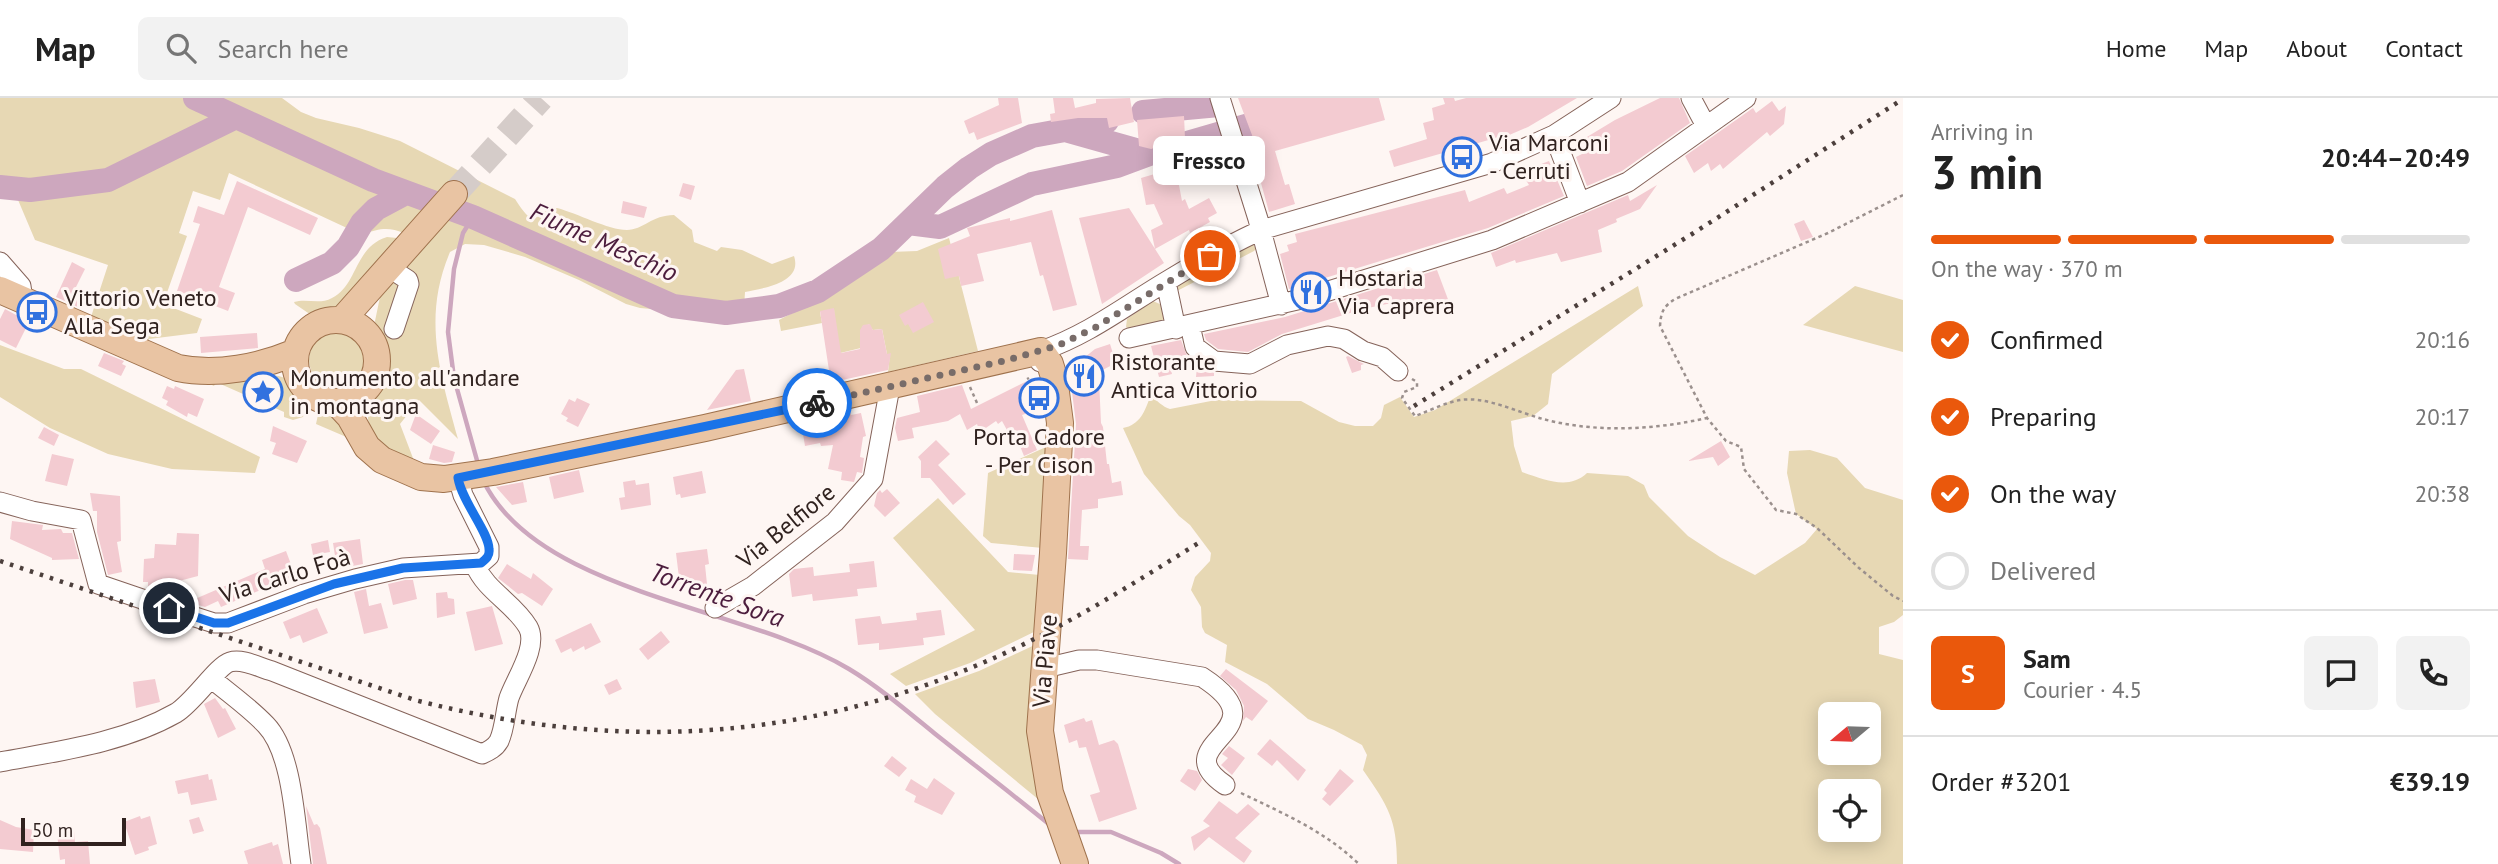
<!DOCTYPE html>
<meta charset="utf-8">
<style>
:root{--surface:#fff;--page:#f2f2f2;--text:#222;--muted:#767676;--line:#e0e0e0;--accent:#ea580c}
body{margin:0;font-family:"PT Sans",sans-serif;background:var(--page);color:var(--text);height:100vh;display:flex;flex-direction:column;font-size:26px;white-space:nowrap}
*{box-sizing:border-box;margin:0}
p{font-size:23px;color:var(--muted)}
.icon{flex:none;width:38px;height:38px;fill:none;stroke:currentColor;stroke-width:2;stroke-linecap:round;stroke-linejoin:round}
.map{position:relative;flex:1;overflow:hidden}
.drawer{display:flex;flex-direction:column;background:var(--surface);width:595px}
.drawer>*{flex:none}
.needle{width:46px;rotate:251deg}
.controls{position:absolute;left:1818px;top:604px;display:grid;gap:14px}
.controls a{display:grid;place-items:center;width:63px;height:63px;border-radius:10px;background:var(--surface);box-shadow:0 4px 18px #0003;font-size:35px}
.scale{position:absolute;left:21px;bottom:18px;width:105px;box-sizing:border-box;padding-left:7px;border:4px solid #30221f;border-top:0;font-size:19px;line-height:24px;white-space:nowrap;color:#30221f;-webkit-text-stroke:5px #fef6f3;paint-order:stroke}
.pin{position:absolute;display:grid;place-items:center;width:60px;height:60px;color:#fff;margin:-30px;border:4px solid #fff;border-radius:50%;box-shadow:0 2px 7px #0007}
.courier{position:absolute;display:grid;place-items:center;width:70px;height:70px;margin:-35px;border:5px solid #1a73e8;border-radius:50%;background:#fff;color:#222;box-shadow:0 2px 9px #0007}
.bubble{position:absolute;height:49px;border-radius:10px;background:var(--surface);box-shadow:0 4px 18px #0003;font-size:23px;font-weight:700;line-height:49px;text-align:center}
.head em{font-style:normal;font-weight:700}
.head div{display:flex;flex-direction:column-reverse}
.head{display:flex;align-items:center;justify-content:space-between;height:119px;padding:0 28px}
h1{font-size:46px;font-weight:700;line-height:52px}
.bar{display:grid;grid-template-columns:repeat(4,1fr);gap:10px 7px;align-content:center;height:84px;padding:0 28px}
.bar i{height:9px;border-radius:5px;background:var(--line)}
.bar .current{background:var(--accent)}
.bar p{grid-column:span 4}
.line{display:flex;align-items:center;gap:18px;padding:0 28px;border-top:2px solid var(--line)}
.line div{flex:1}
.round{display:grid;place-items:center;flex:none;width:74px;height:74px;border-radius:10px;background:var(--page)}
ol{padding:0 28px;list-style:none}
li{display:flex;align-items:center;gap:21px;height:77px}
li p{margin-inline-start:auto}
li .icon{padding:7px;border-radius:50%;background:var(--accent);color:#fff;stroke-width:4}
li:last-child{color:var(--muted)}
li i{width:38px;height:38px;border:4px solid var(--line);border-radius:50%}
header{display:flex;align-items:center;gap:42px;box-sizing:border-box;height:98px;padding:0 35px;background:var(--surface);border-bottom:2px solid var(--line)}
header strong{font-size:33px}
nav{display:flex;gap:38px;margin-inline-start:auto;font-size:24px}
.search{width:490px;height:63px;background:var(--page);display:flex;align-items:center;gap:18px;box-sizing:border-box;padding:0 24px;border-radius:10px;color:var(--muted);font-size:26px}
main{display:flex;flex:1;min-height:0}
.map>svg:first-child{display:block}
.green{fill:#e7d8b4;fill-rule:evenodd}
.lines{fill:none;stroke-linecap:round;stroke-linejoin:round}
.stream{stroke:#cda7be;stroke-width:4.5}
.river{stroke:#cda7be;stroke-width:24}
.building{fill:#f3cbd1}
.major-tunnel{stroke:#d5ccc9;stroke-width:26;stroke-dasharray:26 13;stroke-linecap:butt}
.minor-casing{stroke:#85635a;stroke-width:21}
.major-casing{stroke:#9f724d;stroke-width:28}
.path{stroke:#9b908d;stroke-width:2.5;stroke-dasharray:3.5 3.5;stroke-linecap:butt}
.minor{stroke:#fff;stroke-width:19}
.major{stroke:#e9c4a3;stroke-width:26}
.rail{stroke:#4c3f3c;stroke-width:4.5;stroke-dasharray:3.5 7;stroke-linecap:butt}
.done{stroke:#786c69;stroke-width:7;stroke-dasharray:0 12.6}
.route{stroke:#1a73e8;stroke-width:9}
.labels{text-anchor:middle;stroke-width:6;stroke-linejoin:round;paint-order:stroke}
.poi-label{font-size:24px;fill:#30221f;stroke:#fef6f3;text-anchor:start}
.street-label{font-size:24px;fill:#30221f;stroke:#fef6f3}
.water-label{font-size:26px;font-style:italic;fill:#4c1d3d;stroke:#fef6f3}
</style>
<header>
<strong>Map</strong>
<div class="search"><svg class="icon" aria-label="search" viewBox="0 0 24 24"><circle cx="10" cy="10" r="6"/><path d="M15 15l6 6"/></svg>Search here</div>
<nav><a>Home</a><a>Map</a><a>About</a><a>Contact</a></nav>
</header>
<main>
<div class="map">
<svg width="1903" height="766" viewBox="0 0 1903 766">
<rect width="100%" height="100%" fill="#fef6f3"/>
<path class="green" d="M0 0H282L301 14 316 20 359 30 400 43 515 101C539 139 534 109 557 110 577 115 608 132 627 132 643 132 652 117 674 117L692 132 694 144 717 153 721 149 742 152 772 166 794 158C803 185 763 190 745 194L744 210 686 214 640 210 626 206 579 182 525 159 484 147 465 146 450 154C422 220 440 275 458 341L419 302 400 326 416 368 387 355 370 332 368 321V310L384 265 375 223 380 199 390 183 425 144C398 133 390 125 362 137L229 75 220 102 193 93 179 135 187 138 163 206 202 221 197 235 149 241 144 251 90 222 108 167 35 142 10 83 0 80Z
M387 139 397 140 336 213 314 219 295 206 294 204C307 200 319 207 332 200 358 187 354 149 387 139Z
M949 140 978 253 888 274 890 256H887L882 231 873 232 868 226 865 249 836 256 834 211 820 214 822 225 781 233 779 222C818 202 858 184 890 154L917 153Z
M1253 146 1256 151 1254 153 1177 193 1179 185Z
M1638 188 1643 208 1552 276 1548 306 1533 318 1511 323 1514 348 1522 374C1544 381 1568 393 1587 375L1628 378 1644 387 1649 399 1688 438 1720 459 1755 477 1805 445 1817 431 1796 416 1787 375 1789 353 1810 352 1837 360 1865 390 1903 402V517L1894 524 1879 529V556L1903 562V766H1397C1397 721 1388 708 1363 672L1367 657 1362 647 1334 632 1308 621 1267 586 1225 564 1227 547 1205 535 1202 529 1201 509 1191 492 1195 479 1210 463 1211 455 1190 427 1179 418 1144 376 1123 330C1140 327 1145 313 1150 299 1158 302 1162 309 1170 311L1216 302 1301 303 1339 324 1355 328H1373L1381 320 1384 307 1400 299 1414 319 1435 312ZM1830 616H1869V654H1830ZM1830 693H1869V732H1830Z
M1855 188 1903 202V254L1803 227Z
M1153 203 1162 207 1165 224 1128 230 1126 229 1127 221Z
M309 262a28 28 0 1 1 56 0a28 28 0 1 1-56 0Z
M0 247 64 271H81L260 359 255 375 172 371 108 356 50 330 0 299Z
M266 277C286 276 298 286 308 303L303 319 293 322 284 319V314L216 284 214 288 200 281Z
M324 309 333 311 351 341 316 326 319 312Z
M1046 349 1043 450 991 445 983 438 988 375Z
M938 400 1008 474 1040 477 1042 530 970 565 906 588 890 576 975 532 893 440Z
M1041 544 1044 706 935 616 915 596 979 573Z"/>
<g class="lines">
<path class="stream" d="M473 119 463 135 454 171 448 234 454 280 478 366
M484 384C539 496 747 509 849 571 879 589 907 613 934 635 973 666 1012 696 1050 727
M1074 734H1111L1161 755 1179 766"/>
<path class="river" d="M195 0 373 82 473 119 673 208 726 215 779 208 818 193 881 151 945 89 969 70 991 56 1032 38 1065 32 1136 52 1156 54 1249 27
M1143 14 1219 7
M1070 31 1107 23
M0 89 30 92 108 82 236 19
M908 125 940 129 1032 86 1117 68 1152 55
M296 182 332 165 348 149 362 125 376 111 406 95"/>
</g>
<path class="building" d="M998 0H1018L1022 25 977 42 974 34 969 36 964 23 999 7Z
M1053 0H1073L1075 10 1096 5V1L1130 0 1134 24 1109 30 1107 20H1078L1051 24 1050 16 1055 15Z
M1238 0H1379L1385 22 1275 53 1285 87 1289 86 1295 106 1269 114 1256 67 1259 66 1252 37Z
M1443 0H1454L1455 3 1466 0H1577L1528 29 1500 41 1499 39 1394 69 1389 53 1427 41 1423 25 1434 22 1432 10 1445 6Z
M1660 0H1679L1690 25 1622 73 1587 88 1576 59 1588 53 1582 42 1615 22Z
M1772 3 1779 13 1786 8 1784 26 1770 38 1767 34 1723 71 1720 66 1711 73 1708 65 1694 75 1685 58 1753 10 1756 15Z
M1184 18 1185 40 1151 51 1139 48 1137 22Z
M1549 63 1564 98 1488 130 1289 191 1280 156 1289 153 1287 147 1297 144 1295 136 1465 92 1469 104 1504 90 1507 96 1529 87 1521 74Z
M1175 66 1182 103 1185 101 1189 111 1209 100 1217 115 1208 120 1210 124 1190 135 1189 132 1155 151 1151 132 1163 126 1154 106 1146 107 1141 80 1158 75V72Z
M237 83 318 120 310 137 248 109 219 189 235 195 228 213 177 193 200 126 193 124 198 108 224 117Z
M683 85 695 88 691 102 679 98Z
M1657 87 1640 111 1616 121 1617 124 1598 132 1602 154 1561 164 1557 155 1516 165 1515 162 1496 169 1491 155 1628 97 1630 103Z
M623 103 647 109 644 120 621 115Z
M1129 110 1164 165 1102 206 1079 120Z
M1052 112 1077 207 1053 213 1043 177 1040 178 1031 144 977 156 984 183 961 188 959 178 945 181 938 151 970 138 967 130 1010 120V123Z
M1804 122 1813 139 1801 143 1794 126Z
M72 164 85 171 76 189 88 194 80 210 56 199Z
M1437 172 1449 204 1436 210 1433 203 1411 207V201L1363 211 1282 236 1248 254 1218 251 1206 242 1204 236 1285 219Z
M923 204 934 224 913 235 908 226 905 228 899 217Z
M834 210 841 255 860 251V232L863 227 870 226 873 232 882 231 887 256 891 255 888 272 833 284V278L830 279 820 213Z
M5 211 29 224 16 250 0 242V221Z
M257 235 258 250 201 255 200 239Z
M1181 242 1187 258 1214 275V278L1196 279 1197 268 1171 272 1172 276 1159 279 1151 248Z
M1110 246 1116 265 1093 277 1099 281 1101 325 1103 329 1107 366H1109L1112 385 1121 383 1123 397 1098 401V410L1082 412 1080 448H1089L1088 462 1068 461 1076 326 1070 278 1074 268 1095 251Z
M104 255 124 263 122 266 126 268 121 278 98 268Z
M1348 258 1364 266 1361 267V272L1352 275 1346 259Z
M744 271 751 303 707 312 736 272Z
M1027 283 1039 311 1022 317 1037 352 1024 358 1018 343H1013L1002 323 998 326 996 323 980 334 977 326 967 332 960 316 948 323 912 330 914 340 898 343 895 330 897 320 920 314 917 298 962 287 971 311Z
M167 288 174 291 175 288 204 301 197 319 188 315 187 319 166 307 168 303 162 300Z
M577 300 590 306 578 329 566 323 568 320 561 316 569 301 575 304Z
M850 313 851 317 861 315 866 338 863 339 860 359 864 360 862 375 857 374 854 384 841 382 842 374 828 371 833 347 821 348 820 345 805 348 803 336 817 333 816 326 839 320V316Z
M416 316 440 333 431 346 410 332Z
M273 328 307 343 297 365 272 356 276 345 270 343Z
M44 329 59 337 54 348 38 340Z
M936 342 950 356 938 367 966 396 953 407 930 380H921V363L918 359Z
M1721 343 1730 359 1718 368 1713 359 1688 363Z
M433 347 455 354 452 364 444 365 429 361Z
M52 356 74 361 67 388 45 383Z
M579 372 584 394 554 401 549 379Z
M702 373 706 395 681 400 680 396 676 397 673 379Z
M635 382 636 387 649 385 651 407 621 412 619 400 625 399 623 384Z
M523 384 527 404 512 407 496 389Z
M887 391 900 405 885 419 874 408 877 395 880 392 882 395Z
M90 395 120 398 121 443 117 444 122 474 108 477 97 434V413H93Z
M12 423 43 427 42 432 61 431 63 435H72L79 461 52 462V460L10 441Z
M177 435 199 436 198 478 179 483 180 499 173 498 148 490V484H143L144 461 154 460 155 446 176 447Z
M360 441 363 466 337 471 333 445Z
M328 442 330 454 313 457 311 446Z
M707 451 709 466 705 467 707 486 680 488 676 455Z
M286 453 295 477 287 481 288 483 271 490 270 488 221 509 218 503 205 509 198 507 195 501 265 471 262 462Z
M1014 456 1035 457 1032 473 1013 472Z
M874 463 877 489 857 491 858 498 813 503 812 496 792 499 789 476 794 471 813 469 814 478 850 474 849 466Z
M507 466 531 481 533 475 553 491 542 508 522 495 518 496 498 480Z
M405 482H413L417 501 393 507 388 486Z
M366 491 369 508 381 505 388 530 364 536 354 494Z
M447 494 448 500 454 501 455 516 437 520 436 495Z
M492 508 503 546 475 553 466 514Z
M317 510 328 535 303 545 300 537 290 541 283 524Z
M941 512 945 537 923 540 924 547 879 552V545L858 547 855 521 880 518 882 526 917 522 916 515Z
M591 525 601 544 585 552 584 548 573 554 571 550 561 555 555 542Z
M661 533 670 544 648 562 639 551Z
M1226 571 1268 603 1252 623 1246 619 1243 623 1244 608 1236 592 1220 578Z
M155 581 160 604 136 610 133 584Z
M617 581 622 591 609 597 604 587Z
M215 600 223 611 225 610 236 631 218 640 204 606Z
M1084 620 1086 624 1092 622 1099 647 1114 642 1118 646 1137 711 1099 724 1090 697 1100 694 1086 649 1079 650 1077 642 1069 645 1064 627Z
M1270 641 1306 672 1298 683 1277 662 1272 668 1257 656Z
M1229 648 1245 660 1232 677 1221 667 1228 660 1222 656Z
M892 658 907 670 899 679 884 668Z
M1188 671 1197 673 1202 682 1195 693 1180 683Z
M1340 671 1354 683 1330 708 1322 701 1327 695 1324 692Z
M208 676 209 682 212 681 217 702 191 707 188 694 178 696 175 683Z
M934 680 955 695 942 717 914 704 916 698 905 692 911 681 927 691Z
M1219 703 1237 716 1248 706 1260 716 1235 740 1252 753 1244 765 1209 739 1194 753 1191 739 1210 728 1203 723Z
M306 708 314 727 317 726 320 730 327 766H313Z
M140 718 141 721 150 718 157 746 148 749 149 752 135 757 124 724Z
M199 719 204 733 193 736 189 722Z
M0 722 16 729 34 732 33 754 0 751Z
M74 733 75 744 88 743 90 766H65V761L60 762 57 735Z
M272 744 273 748 278 746 283 766H248L244 753Z"/>
<g class="lines">
<path class="major-tunnel" d="M454 96 541 0"/>
<g class="minor-casing">
<path id="minor" d="M1220 0 1258 121 1281 207
M1691 0 1706 28
M1554 37 1580 105
M0 164 21 188 23 202
M388 169 408 182 409 186 394 231
M1166 184 1176 231
M1190 228 1195 249 1214 263 1250 266 1287 247 1328 238 1344 241 1363 253 1382 259 1398 273
M1129 240 1306 200 1492 142 1628 84 1746 0
M1040 264 1041 253C1088 237 1125 208 1167 183 1198 164 1229 147 1261 132L1492 65 1554 37 1611 0
M0 404 32 413 81 422 98 486 192 518 214 525H228L304 496 355 481 403 470 481 465 489 458V449L463 397 458 380
M715 510 753 488 835 424 873 381 890 289
M1045 570 1079 562H1097L1202 579C1287 634 1162 644 1225 687
M212 581C230 596 250 610 266 627 293 655 295 727 301 766
M0 664C59 653 123 645 176 615 194 604 217 568 230 564 243 560 260 570 272 573L482 656C489 653 495 650 499 643 505 630 505 614 509 600 515 582 539 548 528 529 514 505 486 493 475 467"/>
</g>
<g class="major-casing">
<path id="major" d="M0 192 178 270C217 278 260 269 296 254
M295 263a41 41 0 1 1 82 0a41 41 0 1 1-82 0Z
M342 222 454 96
M336 304 350 319 367 349 382 362 421 379 444 381 493 374 705 330 1041 253 1050 266 1054 279 1060 325 1053 455 1040 633 1050 695 1075 766"/>
</g>
<path class="path" d="M1903 97 1828 135 1675 201C1663 209 1661 214 1660 228L1707 320 1726 343 1741 349 1744 371 1776 412 1796 416 1817 430 1859 470 1893 498 1903 503
M1027 281 1029 280
M1412 281 1417 284V289L1404 294 1402 300 1415 318C1429 313 1444 305 1460 302 1486 298 1517 314 1543 321 1595 335 1654 332 1707 320
M970 289 977 305
M1241 695C1284 716 1323 732 1359 766"/>
<use href="#minor" class="minor"/>
<use href="#major" class="major"/>
<path class="rail" d="M1414 308 1692 136 1903 1
M0 463 415 602C613 653 799 645 987 563 1062 531 1131 487 1200 444"/>
</g>
<g class="lines">
<path class="done" d="M817 305 1008 262 1059 247 1096 229 1210 158"/>
<path class="route" d="M169 510 214 525H228L334 486 403 470 481 465C486 461 490 458 489 451 489 434 462 404 458 380L817 305"/>
</g>
<defs>
<g id="bus-ring" transform="scale(2.0125)"><circle r="9.5" fill="#fef6f3" stroke="#3171df" stroke-width="1.5"/><path d="M-5-6H5V4H4V6H2V4H-2V6H-4V4H-5ZM-3.5-4V0h7V-4ZM-3.5 1.2v1.5H-2V1.2ZM2 1.2v1.5H3.5V1.2Z" fill="#3171df"/></g>
<g id="restaurant-ring" transform="scale(2.0125)"><circle r="9.5" fill="#fef6f3" stroke="#3171df" stroke-width="1.5"/><path d="M-5-6h1v4h1v-4h1v4h1v-4h1v5L-1.5 .5V6h-2V.5L-5-1ZM5-6V6H3V1.5H1.5Q1.5-4 5-6Z" fill="#3171df"/></g>
<g id="sight-ring" transform="scale(2.0125)"><circle r="9.5" fill="#fef6f3" stroke="#3171df" stroke-width="1.5"/><path d="M0-6L1.8-2.2L6-1.7L2.9 1.2L3.7 5.4L0 3.3L-3.7 5.4L-2.9 1.2L-6-1.7L-1.8-2.2Z" fill="#3171df"/></g>
</defs>
<g fill-rule="evenodd">
<use href="#bus-ring" x="1462" y="59"/>
<use href="#restaurant-ring" x="1311" y="194"/>
<use href="#bus-ring" x="37" y="214"/>
<use href="#restaurant-ring" x="1084" y="278"/>
<use href="#sight-ring" x="263" y="294"/>
<use href="#bus-ring" x="1039" y="300"/>
</g>
<g class="labels">
<g class="poi-label">
<text x="1489" y="53">Via Marconi<tspan x="1489" dy="28">- Cerruti</tspan></text>
<text x="1338" y="188">Hostaria<tspan x="1338" dy="28">Via Caprera</tspan></text>
<text x="64" y="208">Vittorio Veneto<tspan x="64" dy="28">Alla Sega</tspan></text>
<text x="1111" y="272">Ristorante<tspan x="1111" dy="28">Antica Vittorio</tspan></text>
<text x="290" y="288">Monumento all'andare<tspan x="290" dy="28">in montagna</tspan></text>
<text x="1039" y="347" text-anchor="middle">Porta Cadore<tspan x="1039" dy="28">- Per Cison</tspan></text>
</g>
<g class="street-label">
<text transform="translate(786 428) rotate(-39)" y="8">Via Belfiore</text>
<text transform="translate(285 478) rotate(-17)" y="8">Via Carlo Foà</text>
<text transform="translate(1045 563) rotate(-85)" y="8">Via Piave</text>
</g>
<g class="water-label">
<text transform="translate(604 144) rotate(24)" y="9">Fiume Meschio</text>
<text transform="translate(717 497) rotate(20)" y="9">Torrente Sora</text>
</g>
</g>
</svg>
<div class="controls">
<a><svg class="needle" viewBox="-14 -14 28 28"><path d="M0-13l5 13h-10z" fill="#e53935"/><path d="M0 13l5-13h-10z" fill="#767676"/></svg></a>
<a><svg class="icon" aria-label="locate" viewBox="0 0 24 24"><circle cx="12" cy="12" r="6"/><path d="M12 2v4M12 18v4M2 12h4M18 12h4"/></svg></a>
</div>
<div class="scale">50 m</div>
<div class="pin" style="left:1210px;top:158px;background:#ea580c"><svg class="icon" aria-label="bag" viewBox="0 0 24 24"><path d="M5 8h14l-1 12H6zM9 8a3 3 0 0 1 6 0"/></svg></div>
<div class="pin" style="left:169px;top:510px;background:#1f2937"><svg class="icon" aria-label="home" viewBox="0 0 24 24"><path d="M3 11l9-7 9 7M6 9v11h12V9"/></svg></div>
<div class="courier" style="left:817px;top:305px"><svg class="icon" aria-label="bike" viewBox="0 0 24 24"><circle cx="6" cy="16" r="4"/><circle cx="18" cy="16" r="4"/><path d="M6 16l4-8h5l3 8M10 8l3 8H6M13 5h3"/></svg></div>
<div class="bubble" style="left:1153px;top:38px;width:112px">Fressco</div>
</div>
<section class="drawer">
<div class="head"><div><h1>3 min</h1><p>Arriving in</p></div><em>20:44–20:49</em></div>
<div class="bar"><i class="current"></i><i class="current"></i><i class="current"></i><i></i><p>On the way · 370 m</p></div>
<ol>
<li><svg class="icon" aria-label="check" viewBox="0 0 24 24"><path d="M5 12l5 5 9-10"/></svg>Confirmed<p>20:16</p></li>
<li><svg class="icon" aria-label="check" viewBox="0 0 24 24"><path d="M5 12l5 5 9-10"/></svg>Preparing<p>20:17</p></li>
<li><svg class="icon" aria-label="check" viewBox="0 0 24 24"><path d="M5 12l5 5 9-10"/></svg>On the way<p>20:38</p></li>
<li><i></i>Delivered</li>
</ol>
<div class="line" style="height:126px"><b class="round" style="background:var(--accent);color:#fff">S</b><div><b>Sam</b><p>Courier · 4.5</p></div><a class="round"><svg class="icon" aria-label="chat" viewBox="0 0 24 24"><path d="M4 5h16v11H9l-5 4z"/></svg></a><a class="round"><svg class="icon" aria-label="phone" viewBox="0 0 24 24"><path d="M5 4h4l2 5-3 2q2 4 5 5l2-3 5 2v4C11 20 4 13 5 4z"/></svg></a></div>
<div class="line" style="height:91px"><div>Order #3201</div><b>€39.19</b></div>
</section>
</main>
